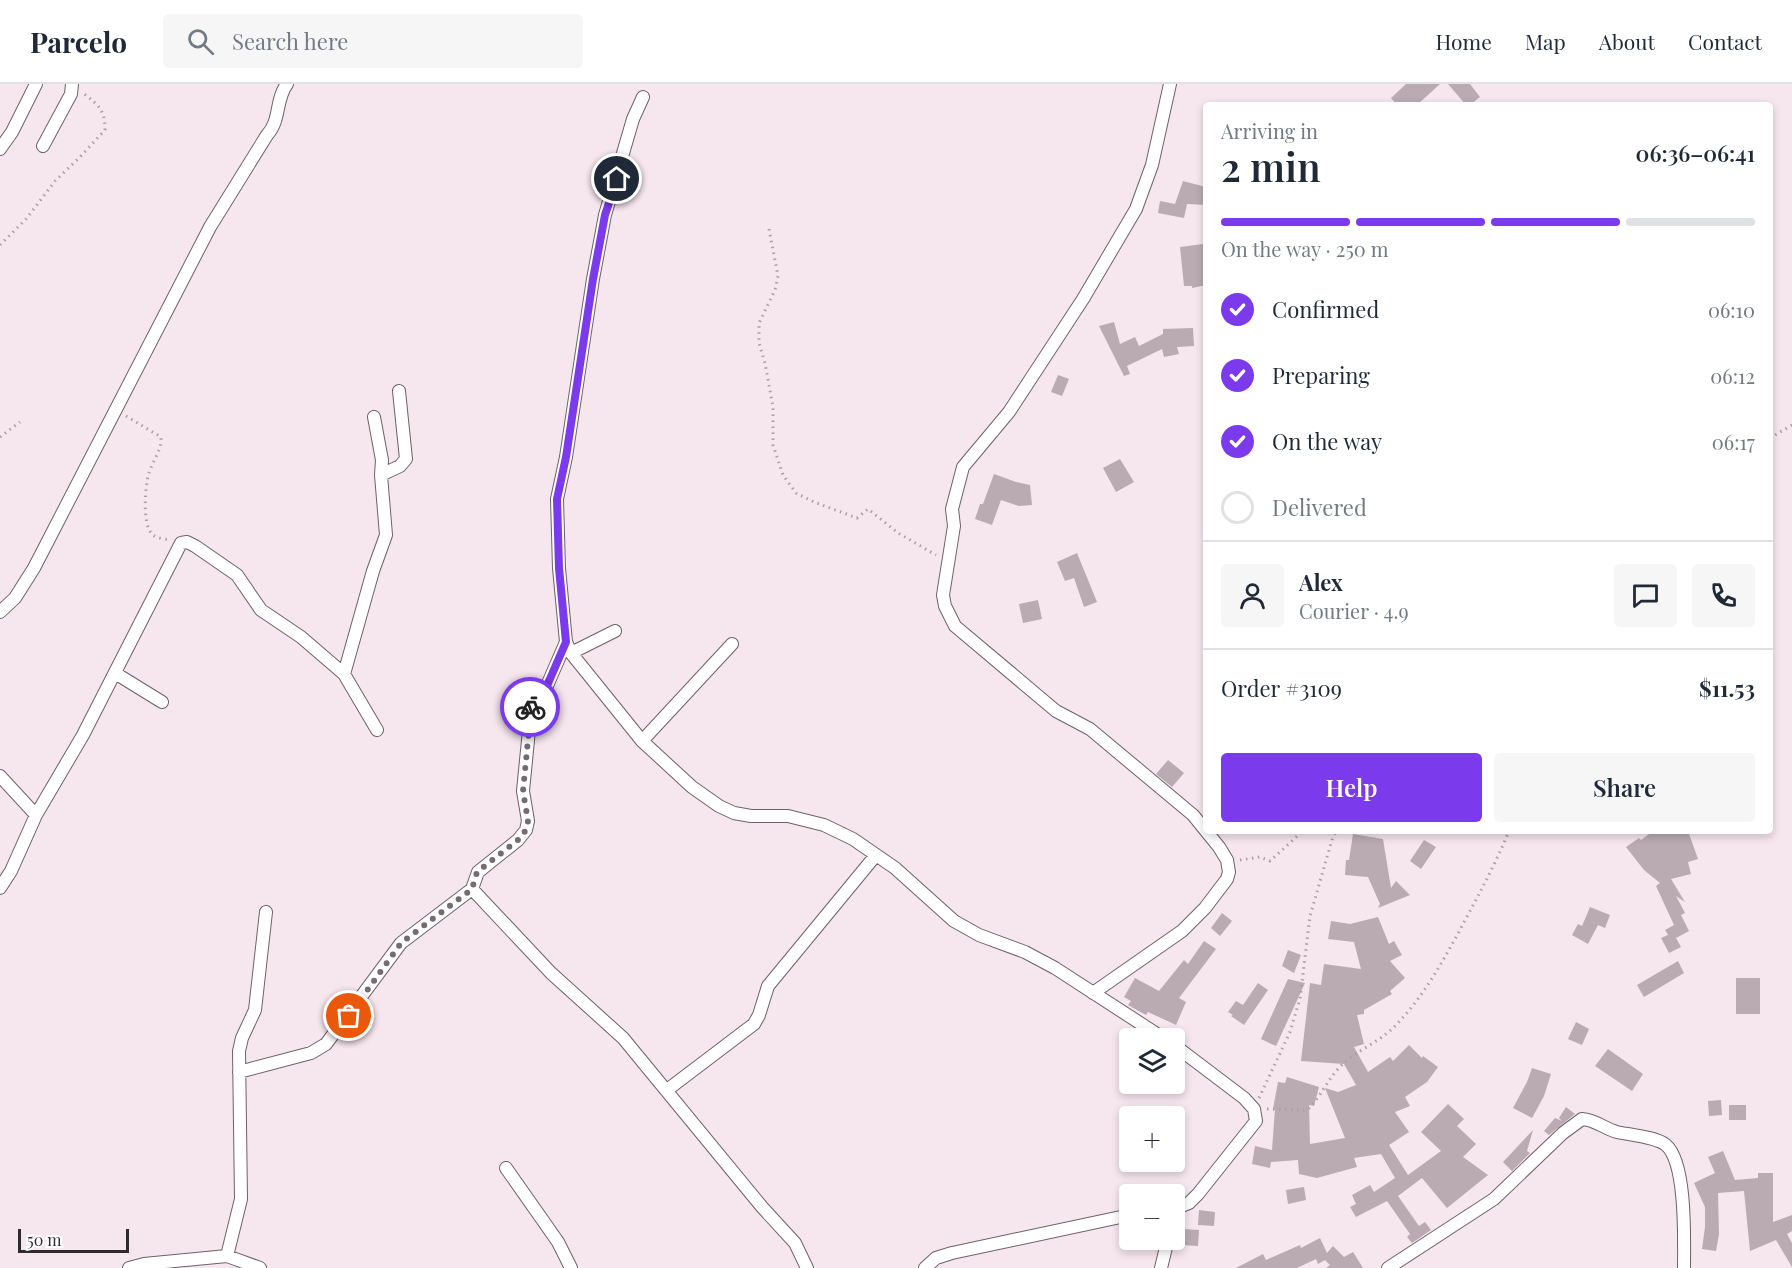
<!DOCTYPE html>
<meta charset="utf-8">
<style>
:root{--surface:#fff;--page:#f6f6f7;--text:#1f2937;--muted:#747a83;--line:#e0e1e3;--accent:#7c3aed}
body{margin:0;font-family:"Playfair Display",serif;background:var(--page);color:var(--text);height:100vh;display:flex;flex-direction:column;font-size:22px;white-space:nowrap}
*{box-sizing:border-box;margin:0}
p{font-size:20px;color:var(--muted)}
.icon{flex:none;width:33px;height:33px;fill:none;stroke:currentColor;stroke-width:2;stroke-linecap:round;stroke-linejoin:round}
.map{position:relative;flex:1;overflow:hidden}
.sheet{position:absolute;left:1203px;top:18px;width:570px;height:732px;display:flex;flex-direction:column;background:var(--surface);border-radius:6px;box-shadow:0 3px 9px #0003}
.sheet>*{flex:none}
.fabs{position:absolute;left:1119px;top:944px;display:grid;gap:12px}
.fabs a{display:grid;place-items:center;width:66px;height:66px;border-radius:6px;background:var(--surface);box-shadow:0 3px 9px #0003;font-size:30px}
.scale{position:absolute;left:18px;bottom:15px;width:111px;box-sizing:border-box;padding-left:6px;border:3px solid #2f292c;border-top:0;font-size:16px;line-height:21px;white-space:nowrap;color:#2f292c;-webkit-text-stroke:4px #fff;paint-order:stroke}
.pin{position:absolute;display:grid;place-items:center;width:51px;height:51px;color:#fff;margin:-26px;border:3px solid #fff;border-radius:50%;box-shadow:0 2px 6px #0007}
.courier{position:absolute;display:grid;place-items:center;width:60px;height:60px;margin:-30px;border:4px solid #7c3aed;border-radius:50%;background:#fff;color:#222;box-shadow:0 2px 8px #0007}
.headline em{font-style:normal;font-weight:600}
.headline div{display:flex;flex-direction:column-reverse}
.headline{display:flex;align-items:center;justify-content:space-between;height:102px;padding:0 18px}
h1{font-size:39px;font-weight:600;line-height:45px}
.bar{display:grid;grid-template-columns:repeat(4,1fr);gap:9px 6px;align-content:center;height:72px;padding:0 18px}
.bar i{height:8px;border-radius:4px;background:var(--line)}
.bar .selected{background:var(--accent)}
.bar p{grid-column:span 4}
.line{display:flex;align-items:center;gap:15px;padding:0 18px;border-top:2px solid var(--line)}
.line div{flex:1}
.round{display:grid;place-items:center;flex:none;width:63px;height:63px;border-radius:6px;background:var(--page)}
ol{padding:0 18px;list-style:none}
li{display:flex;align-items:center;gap:18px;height:66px}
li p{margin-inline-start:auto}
li .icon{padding:6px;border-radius:50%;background:var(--accent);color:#fff;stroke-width:4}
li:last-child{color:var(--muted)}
li i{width:33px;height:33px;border:3px solid var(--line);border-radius:50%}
.action{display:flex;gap:12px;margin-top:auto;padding:12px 18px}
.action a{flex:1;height:69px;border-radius:6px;background:var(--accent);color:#fff;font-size:24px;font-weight:600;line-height:69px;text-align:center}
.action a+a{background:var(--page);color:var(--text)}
header{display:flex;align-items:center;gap:36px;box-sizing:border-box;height:84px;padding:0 30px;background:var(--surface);border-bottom:2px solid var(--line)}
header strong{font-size:28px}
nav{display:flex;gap:33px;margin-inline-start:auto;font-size:21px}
.search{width:420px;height:54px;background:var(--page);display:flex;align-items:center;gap:15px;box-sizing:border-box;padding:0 21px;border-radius:6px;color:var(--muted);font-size:22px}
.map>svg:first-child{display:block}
.building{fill:#b9abb1}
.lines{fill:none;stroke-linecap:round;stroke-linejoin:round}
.minor-casing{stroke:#6e6167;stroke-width:14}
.path{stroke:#ab9ea4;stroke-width:3;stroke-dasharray:1.5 4.5;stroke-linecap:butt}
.minor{stroke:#fff;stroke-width:12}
.done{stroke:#756b70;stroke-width:6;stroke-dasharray:0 10.8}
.route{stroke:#7c3aed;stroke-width:8}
</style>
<header>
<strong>Parcelo</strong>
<div class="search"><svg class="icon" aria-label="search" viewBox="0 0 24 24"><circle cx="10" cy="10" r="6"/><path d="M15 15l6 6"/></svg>Search here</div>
<nav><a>Home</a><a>Map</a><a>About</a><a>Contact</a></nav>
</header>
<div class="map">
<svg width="1792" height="1184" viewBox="0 0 1792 1184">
<rect width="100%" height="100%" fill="#f6e6ed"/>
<path class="building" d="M1406 0H1440L1417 21H1397L1391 14Z
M1448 0H1470L1480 13 1470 21H1466Z
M1183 97 1206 103V121L1187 120 1184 134 1158 129 1160 117 1175 120Z
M1203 160 1206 201 1192 204V202H1184L1180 163Z
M1114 238 1120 260 1135 253 1139 262 1163 250V245L1193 244 1194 262 1177 263 1179 270 1164 273 1162 265 1127 282 1130 290 1124 292 1099 242Z
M1058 291 1069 295 1062 312 1051 308Z
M1120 375 1134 398 1116 408 1103 384Z
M994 390 1016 398 1030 401 1032 421 1019 422 1001 416 992 441 975 435 980 420H983Z
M1077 469 1097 518 1084 523 1074 494 1065 497 1057 478Z
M1038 516 1042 535 1023 539 1019 520Z
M1168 676 1184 689 1172 703 1156 690Z
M1653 747H1688L1698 775 1688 778 1691 790 1671 795 1685 818 1676 812 1685 829 1681 831 1689 847 1676 854 1681 863 1669 869 1661 854 1668 851 1665 846 1674 841 1656 802 1660 799 1644 786 1626 763 1639 754 1641 756Z
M1353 750 1383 755 1391 804 1396 797 1410 811 1378 824 1380 820 1368 793 1345 791 1346 776H1349Z
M1424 756 1436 763 1421 785 1410 777Z
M1590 823 1610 831 1605 844 1598 841 1588 860 1572 851 1578 840 1582 842Z
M1222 829 1232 837 1220 852 1211 844Z
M1378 833 1389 860 1394 857 1402 871 1390 877 1405 894 1390 907 1392 910 1364 926V930L1357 931 1364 960 1354 963 1368 988 1390 973 1393 977 1409 961 1422 974 1423 972 1438 983 1427 998 1405 1013 1410 1022 1395 1028 1409 1048 1389 1061 1408 1091 1441 1067 1421 1048 1448 1020 1464 1035 1457 1042 1476 1060 1463 1073 1488 1091 1447 1124 1422 1094 1398 1112 1419 1142 1425 1138 1431 1146 1412 1159 1407 1153 1410 1150 1387 1117 1356 1133 1350 1123 1356 1120 1352 1111 1370 1101 1374 1108 1395 1094 1381 1070 1354 1074 1357 1083 1317 1094 1299 1090 1298 1076 1271 1078 1270 1084 1252 1080 1255 1062 1272 1066 1275 1025H1273L1278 998 1285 999 1287 993 1319 1003 1314 1022 1309 1021 1310 1060 1345 1054 1325 1004 1338 1008 1356 1001 1344 980 1301 977 1310 899 1321 901 1324 880 1361 885 1354 858 1328 855 1331 837 1350 840Z
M1204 857 1216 865 1179 914 1186 918 1176 941 1148 928 1146 931 1128 921 1131 917 1124 913 1135 894 1159 907 1184 876 1188 880Z
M1288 866 1301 871 1294 889 1282 882Z
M1678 877 1684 889 1644 913 1637 901Z
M1736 894H1760V930H1736Z
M1288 895 1305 899 1276 962 1261 955Z
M1258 899 1268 906 1244 941 1231 932 1233 931 1228 928 1236 917 1243 921Z
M1576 938 1589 945 1582 961 1568 955Z
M1608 965 1643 990 1632 1007 1595 982Z
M1532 984 1551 990 1544 1012 1532 1034 1513 1024 1527 998Z
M1721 1016 1722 1031 1709 1032 1708 1017Z
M1729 1021H1746V1036H1729Z
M1566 1023 1575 1030 1549 1051 1544 1047 1555 1034 1562 1037 1559 1034Z
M1533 1046 1527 1067 1530 1069 1512 1087 1503 1078Z
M1723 1067 1735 1096 1758 1094V1089H1773V1138L1792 1131V1147L1787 1150 1792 1159V1183L1776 1156 1750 1167 1744 1107 1718 1109 1719 1150 1716 1167 1702 1165 1705 1143V1123L1694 1099 1715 1089 1708 1073Z
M1304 1103 1306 1116 1288 1120 1286 1106Z
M1199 1126 1215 1128 1214 1142 1198 1141Z
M1184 1145 1199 1146 1198 1162 1183 1161Z
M1320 1154 1327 1169 1333 1162 1344 1173 1353 1168 1363 1184H1326L1330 1181 1325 1176 1318 1180 1316 1175 1297 1184H1236L1263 1170 1266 1176 1300 1161 1301 1164Z"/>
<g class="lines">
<g class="minor-casing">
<path id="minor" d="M643 13 633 35 605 131 593 195 566 373 557 415 559 484 566 558 571 569 642 657 692 703 719 722 734 729 751 732H788L824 741 853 755 895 784 954 837 979 851 1025 868 1055 884 1163 954
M43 62 71 10 72 0
M0 65 12 48 36 0
M381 391 400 382 406 375 399 307
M0 528 15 514 34 484 210 143 267 51C281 36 275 16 287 0
M571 569 615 547
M115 589 162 618
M344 590 373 487 386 451 381 391 382 376 374 333
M642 657 732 560
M0 692 36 731
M0 804 11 787 36 731 83 651 181 459 187 458 195 462 237 491 261 526 301 553 344 590 377 646
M472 805 551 889 623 954 762 1123 795 1159 807 1184
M1093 909 1182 847 1205 824 1227 795 1229 788 1227 776 1219 763 1193 731 1090 645 1056 627 955 542 945 522 943 511 954 442 952 425 963 383 1009 328 1083 215 1136 125 1152 81 1170 0
M1174 961 1244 1014 1254 1025 1256 1037 1198 1110 1189 1119 1174 1125
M239 988 311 969 326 960 401 859 472 805 478 788 518 756 526 746 528 737 523 707 529 646V621L537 609 546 604 566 558
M667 1006 754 940 759 931 768 902 876 771
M506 1084 558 1158 571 1184
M227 1172 241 1115 239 967 242 954 255 926 266 828
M129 1184 144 1180 227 1172 260 1184
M925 1184 936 1174 952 1169 1130 1131
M1161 1184 1168 1155
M1388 1184 1494 1115 1563 1049 1582 1035C1596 1036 1605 1045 1617 1048 1631 1051 1656 1053 1666 1061 1687 1079 1684 1158 1684 1184"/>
</g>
<path class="path" d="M769 145 778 192 775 206 759 239V259L765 279 773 323V361L783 391 796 409 814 418 857 434 868 425 898 449 936 471
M0 161 27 134 55 97 79 74 105 46C105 25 98 21 83 9
M126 332 161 353C162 366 153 376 149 389 145 401 142 440 152 450 156 454 164 455 169 456
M0 353 20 338
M1770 354 1792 341
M1240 776 1260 773 1270 777 1303 747
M1259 1014 1290 948 1300 915 1310 832 1332 756 1336 747
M1267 1025 1307 1026C1321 1013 1326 998 1338 985 1354 967 1379 959 1396 941 1424 912 1443 877 1462 842 1479 810 1495 781 1509 747"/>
<use href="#minor" class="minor"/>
</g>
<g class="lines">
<path class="done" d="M349 932 401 859 472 805 477 788 518 756 526 746 528 737 523 707 529 646 530 623"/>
<path class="route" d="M530 623 537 609 546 604 566 558 559 484 557 415 566 373 593 195 605 131 617 95"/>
</g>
</svg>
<div class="fabs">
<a><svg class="icon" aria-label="layers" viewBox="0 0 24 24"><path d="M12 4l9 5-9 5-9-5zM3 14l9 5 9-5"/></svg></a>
<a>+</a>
<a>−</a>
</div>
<div class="scale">50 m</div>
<div class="pin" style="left:349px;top:932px;background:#ea580c"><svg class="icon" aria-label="bag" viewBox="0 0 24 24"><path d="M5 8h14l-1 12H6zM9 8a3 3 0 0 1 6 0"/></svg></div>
<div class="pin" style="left:617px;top:95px;background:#1f2937"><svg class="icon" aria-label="home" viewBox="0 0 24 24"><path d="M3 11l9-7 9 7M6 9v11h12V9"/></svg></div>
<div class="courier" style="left:530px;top:623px"><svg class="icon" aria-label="bike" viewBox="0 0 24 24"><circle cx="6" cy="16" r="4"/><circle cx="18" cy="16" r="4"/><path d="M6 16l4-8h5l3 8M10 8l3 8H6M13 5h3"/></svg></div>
<section class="sheet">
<div class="headline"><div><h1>2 min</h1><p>Arriving in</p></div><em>06:36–06:41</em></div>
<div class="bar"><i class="selected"></i><i class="selected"></i><i class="selected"></i><i></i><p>On the way · 250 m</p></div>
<ol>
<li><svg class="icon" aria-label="check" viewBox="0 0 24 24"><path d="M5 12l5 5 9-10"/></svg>Confirmed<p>06:10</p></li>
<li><svg class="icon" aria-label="check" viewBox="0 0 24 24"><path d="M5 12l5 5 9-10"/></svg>Preparing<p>06:12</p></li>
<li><svg class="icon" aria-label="check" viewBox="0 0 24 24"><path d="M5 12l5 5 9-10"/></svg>On the way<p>06:17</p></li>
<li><i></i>Delivered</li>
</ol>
<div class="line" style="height:108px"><a class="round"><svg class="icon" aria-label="person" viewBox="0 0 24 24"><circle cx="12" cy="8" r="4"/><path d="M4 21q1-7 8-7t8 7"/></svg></a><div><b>Alex</b><p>Courier · 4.9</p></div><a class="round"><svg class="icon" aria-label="chat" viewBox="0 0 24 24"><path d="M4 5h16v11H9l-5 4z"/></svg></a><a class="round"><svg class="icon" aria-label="phone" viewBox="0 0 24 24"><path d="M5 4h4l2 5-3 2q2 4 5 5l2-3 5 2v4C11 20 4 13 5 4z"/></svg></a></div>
<div class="line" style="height:78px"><div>Order #3109</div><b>$11.53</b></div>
<div class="action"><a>Help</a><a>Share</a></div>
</section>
</div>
